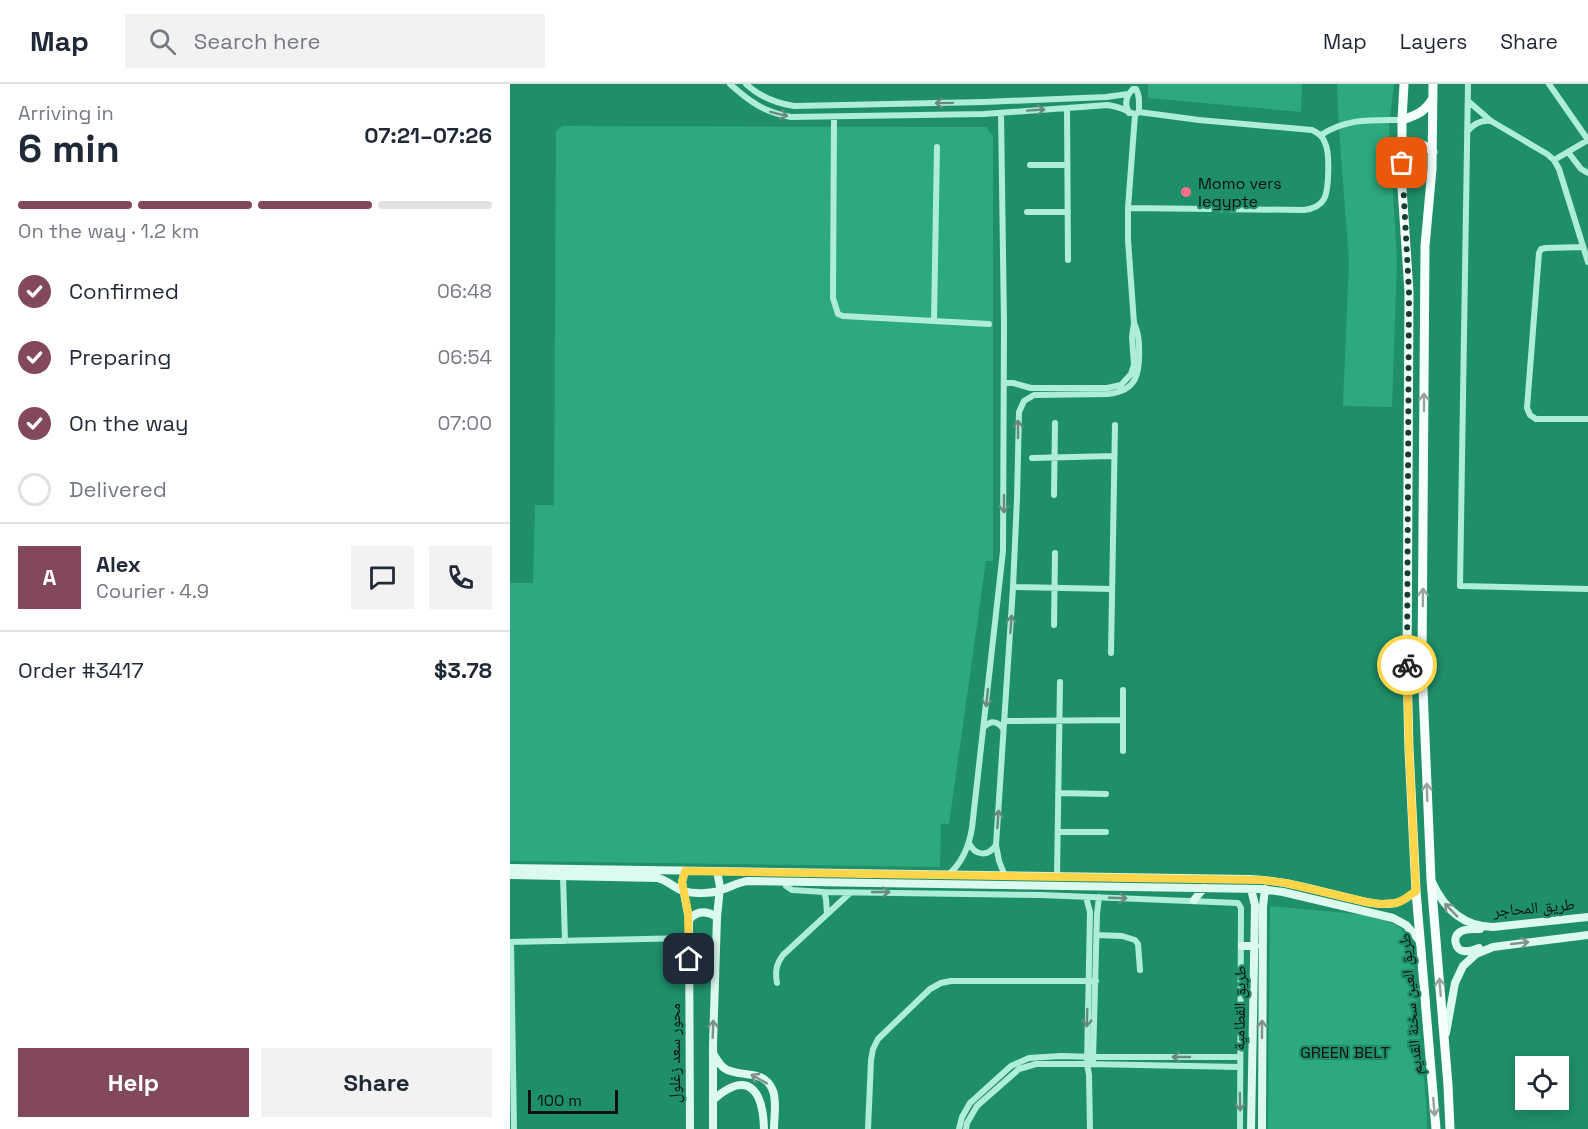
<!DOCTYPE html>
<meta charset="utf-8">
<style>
:root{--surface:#fff;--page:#f2f2f3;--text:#1f2937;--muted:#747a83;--line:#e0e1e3;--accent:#82485c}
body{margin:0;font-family:"Space Grotesk","Noto Naskh Arabic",sans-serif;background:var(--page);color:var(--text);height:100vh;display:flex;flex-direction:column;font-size:22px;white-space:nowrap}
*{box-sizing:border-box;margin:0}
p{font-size:20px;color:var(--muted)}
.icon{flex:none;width:33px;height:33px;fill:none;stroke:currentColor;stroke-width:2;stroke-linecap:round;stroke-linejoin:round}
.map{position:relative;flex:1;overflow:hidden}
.side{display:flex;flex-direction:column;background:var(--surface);width:510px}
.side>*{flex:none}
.controls{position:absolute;left:1005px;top:972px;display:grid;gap:12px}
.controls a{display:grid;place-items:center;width:54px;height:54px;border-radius:0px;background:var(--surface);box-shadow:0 3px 15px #0003;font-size:30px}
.scale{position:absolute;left:18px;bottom:15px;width:90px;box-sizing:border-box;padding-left:6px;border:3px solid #111;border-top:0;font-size:16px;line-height:21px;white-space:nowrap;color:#111;-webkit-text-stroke:4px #1f8f6a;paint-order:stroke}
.pin{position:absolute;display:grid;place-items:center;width:51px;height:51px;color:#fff;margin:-26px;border-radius:12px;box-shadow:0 3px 9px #0006}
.courier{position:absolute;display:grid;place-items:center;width:60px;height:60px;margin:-30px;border:4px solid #ffd54a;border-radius:50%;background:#fff;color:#222;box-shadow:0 2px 8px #0007}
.headline em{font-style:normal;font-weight:700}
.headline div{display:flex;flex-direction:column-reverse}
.headline{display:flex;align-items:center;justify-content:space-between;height:102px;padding:0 18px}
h1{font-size:39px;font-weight:700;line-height:45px}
.bar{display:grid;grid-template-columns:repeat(4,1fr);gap:9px 6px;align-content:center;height:72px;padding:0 18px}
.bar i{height:8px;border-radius:4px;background:var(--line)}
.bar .active{background:var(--accent)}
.bar p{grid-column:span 4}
.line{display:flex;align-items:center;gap:15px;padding:0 18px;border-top:2px solid var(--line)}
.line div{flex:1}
.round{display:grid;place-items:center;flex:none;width:63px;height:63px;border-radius:0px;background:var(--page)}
ol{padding:0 18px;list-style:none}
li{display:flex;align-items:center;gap:18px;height:66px}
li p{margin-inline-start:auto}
li .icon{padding:6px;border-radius:50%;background:var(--accent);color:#fff;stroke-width:4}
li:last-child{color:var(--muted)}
li i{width:33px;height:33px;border:3px solid var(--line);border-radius:50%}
.button{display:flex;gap:12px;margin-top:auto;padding:12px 18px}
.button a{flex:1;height:69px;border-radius:0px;background:var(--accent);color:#fff;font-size:24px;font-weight:700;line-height:69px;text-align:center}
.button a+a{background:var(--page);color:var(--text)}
header{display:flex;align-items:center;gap:36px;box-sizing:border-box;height:84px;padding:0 30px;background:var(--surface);border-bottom:2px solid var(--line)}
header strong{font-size:28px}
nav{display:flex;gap:33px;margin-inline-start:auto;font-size:21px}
.search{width:420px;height:54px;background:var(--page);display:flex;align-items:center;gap:15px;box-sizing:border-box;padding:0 21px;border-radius:0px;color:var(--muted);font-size:22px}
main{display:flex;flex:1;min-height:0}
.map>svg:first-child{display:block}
.green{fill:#2ca97d}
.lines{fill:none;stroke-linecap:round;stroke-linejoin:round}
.street{stroke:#aeedd7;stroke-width:6}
.secondary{stroke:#dbf9ef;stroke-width:8}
.primary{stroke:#f5fffc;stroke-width:9}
.oneway{stroke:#678a7e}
.oneway2{stroke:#9aa09e}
.oneway3{stroke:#80918b}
.done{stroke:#163d30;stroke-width:6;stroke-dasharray:0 10.8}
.route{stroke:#ffd54a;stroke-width:8}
.poi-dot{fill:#fb6f89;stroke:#1f8f6a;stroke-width:2}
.labels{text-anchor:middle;stroke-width:4.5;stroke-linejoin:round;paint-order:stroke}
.poi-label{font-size:16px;fill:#111;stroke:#1f8f6a;text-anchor:start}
.street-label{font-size:16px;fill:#111;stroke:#1f8f6a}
.park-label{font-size:16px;fill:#111;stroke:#1f8f6a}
</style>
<header>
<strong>Map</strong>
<div class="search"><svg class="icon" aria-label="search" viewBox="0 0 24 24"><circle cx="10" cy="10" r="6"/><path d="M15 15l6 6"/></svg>Search here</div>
<nav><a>Map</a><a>Layers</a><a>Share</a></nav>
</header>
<main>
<section class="side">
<div class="headline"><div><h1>6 min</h1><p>Arriving in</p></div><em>07:21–07:26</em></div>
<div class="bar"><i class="active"></i><i class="active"></i><i class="active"></i><i></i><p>On the way · 1.2 km</p></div>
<ol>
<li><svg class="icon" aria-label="check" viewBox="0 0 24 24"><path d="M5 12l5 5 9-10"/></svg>Confirmed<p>06:48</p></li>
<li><svg class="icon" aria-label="check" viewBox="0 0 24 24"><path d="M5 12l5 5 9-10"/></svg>Preparing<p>06:54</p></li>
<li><svg class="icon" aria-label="check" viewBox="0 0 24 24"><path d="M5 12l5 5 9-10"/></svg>On the way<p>07:00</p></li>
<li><i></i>Delivered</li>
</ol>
<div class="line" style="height:108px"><b class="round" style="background:var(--accent);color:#fff">A</b><div><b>Alex</b><p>Courier · 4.9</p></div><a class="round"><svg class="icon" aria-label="chat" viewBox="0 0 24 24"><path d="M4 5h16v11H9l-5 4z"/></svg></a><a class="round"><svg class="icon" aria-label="phone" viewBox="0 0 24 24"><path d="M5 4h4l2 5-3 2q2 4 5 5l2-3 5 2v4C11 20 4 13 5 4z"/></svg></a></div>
<div class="line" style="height:78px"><div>Order #3417</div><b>$3.78</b></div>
<div class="button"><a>Help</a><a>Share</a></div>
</section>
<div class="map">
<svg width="1078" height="1045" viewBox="0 0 1078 1045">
<rect width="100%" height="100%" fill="#1f8f6a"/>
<path class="green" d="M638 0H792L791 28 638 14Z
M827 0H884L879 42 887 177 882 323 833 322 839 177 829 46Z
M52 42 476 43 483 52V477H476L439 740H431L430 783 0 777V499H23L25 421H44L46 47Z
M760 822 867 832C889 841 899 846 903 871L916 1017 917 1045H758Z"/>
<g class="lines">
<path class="street" d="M220 0C240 18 254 28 281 33L474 30 598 21C604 22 608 23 613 25 622 29 630 36 629 20 629 14 629 10 626 5H623C616 12 614 20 619 29
M236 0C250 13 265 19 284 22L474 18 596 13 618 10
M958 0 950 502 1078 505
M1039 0 1078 56
M958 17 981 37 1037 70 1044 76 1049 85 1078 178
M557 24 558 176
M324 33 323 214 328 230 333 232 479 240
M957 48C963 40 970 36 981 37
M811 51C837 34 862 36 892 36
M1058 68 1071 85 1078 89
M1044 76 1078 56
M520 81H557
M618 124 794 126C803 125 810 122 814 115 819 106 820 68 815 59 813 52 808 49 802 46L689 36 629 28
M517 128H558
M1073 163 1036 164 1031 165 1029 169 1017 324 1020 331 1026 335H1078
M424 237 427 63
M494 299H503L521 304H597L611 301 621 290 624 281 622 253 624 239 618 156V124L625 31
M522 374 604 372
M544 411 545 339
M503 503 602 505
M544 541 545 469
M601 569 605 341
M613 606V667
M494 637 613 636
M474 643C481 636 488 637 493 645
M548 709 596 710
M548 748H596
M459 759C465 772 478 773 486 761
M439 790C453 778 459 762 462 744L493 467 494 240 491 29
M53 792 55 857
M495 792 489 777 486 761 503 503 507 415 509 328 514 317 524 311 598 310C628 307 630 288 629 263 629 254 628 247 624 239
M547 792 550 598
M274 798 276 802 282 806 314 808 531 811 728 819 731 824 730 1045
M314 808 316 815 317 830
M576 813 580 828 577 980 579 991 580 1045
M587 851 612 852 625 856 628 860 630 886
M0 858 179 854
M1 858 4 1045
M267 899C265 888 266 880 273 871L340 809
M583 976 587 830 589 813
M358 1045 361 976 363 965 368 955 420 905 431 899 441 897H586
M449 1045 452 1033 460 1019 501 982 519 974 551 972 584 973H730
M456 1045 457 1039 467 1022 509 985 526 980H577L730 983"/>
<path class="secondary" d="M0 784 740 795C770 796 798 804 827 811 845 815 866 823 886 819 894 817 900 812 906 807
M175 787 172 798 179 836 180 1045
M0 791 148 794C157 796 164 804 173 807 184 810 201 810 211 806 221 803 228 798 238 797L750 805 773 808 883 834 896 841 910 857
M922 798C934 824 953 843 983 843L1078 833
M741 805 745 821 741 1045
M684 816 694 804
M179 836C187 826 197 827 207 833
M732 862H745
M969 864C964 866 959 868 954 867 945 866 942 853 950 848 955 844 964 845 970 845
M936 949 945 899 953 882 966 870 983 863 1078 851
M203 969C206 974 209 980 214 984 229 995 254 983 263 1007 267 1018 264 1033 264 1045
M203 1016C238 985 253 1006 254 1045
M203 1045V961L207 833 210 803 207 787
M752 1045 753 822 755 805"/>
<path class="primary" d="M894 0 892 36V104L899 208 897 581 899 665 906 807 926 1045
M923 0 922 85 915 162 912 581 921 796 938 1001 940 1045
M892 36C907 31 915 28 923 14
M891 63C903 57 913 58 923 68"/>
</g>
<defs><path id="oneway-shaft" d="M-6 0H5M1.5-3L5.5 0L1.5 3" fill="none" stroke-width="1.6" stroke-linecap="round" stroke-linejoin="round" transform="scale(1.5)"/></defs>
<g class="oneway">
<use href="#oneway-shaft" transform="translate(434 19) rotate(179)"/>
<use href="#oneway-shaft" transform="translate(526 26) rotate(-4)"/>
<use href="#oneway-shaft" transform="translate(269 30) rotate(14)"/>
<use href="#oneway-shaft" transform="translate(508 345) rotate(-90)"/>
<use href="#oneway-shaft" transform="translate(494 420) rotate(90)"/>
<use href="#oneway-shaft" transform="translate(501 540) rotate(-86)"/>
<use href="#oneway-shaft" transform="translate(477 614) rotate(96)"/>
<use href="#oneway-shaft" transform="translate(488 735) rotate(-86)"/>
<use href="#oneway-shaft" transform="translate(371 808)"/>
<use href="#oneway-shaft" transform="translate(608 814) rotate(2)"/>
<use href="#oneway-shaft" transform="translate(577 934) rotate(92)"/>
<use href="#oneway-shaft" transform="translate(671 973) rotate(180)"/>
<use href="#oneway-shaft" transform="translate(730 1018) rotate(89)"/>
</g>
<g class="oneway2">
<use href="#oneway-shaft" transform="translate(914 318) rotate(-90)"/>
<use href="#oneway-shaft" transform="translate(913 513) rotate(-89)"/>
<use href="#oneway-shaft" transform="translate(917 708) rotate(-92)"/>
<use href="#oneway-shaft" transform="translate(930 903) rotate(-95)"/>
<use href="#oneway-shaft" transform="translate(924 1023) rotate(85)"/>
</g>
<g class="oneway3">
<use href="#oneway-shaft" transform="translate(941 826) rotate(-134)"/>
<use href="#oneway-shaft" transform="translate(1010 859) rotate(-7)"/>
<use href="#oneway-shaft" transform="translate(203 945) rotate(-88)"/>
<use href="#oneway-shaft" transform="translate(752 945) rotate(-90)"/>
<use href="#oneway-shaft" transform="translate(249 995) rotate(-151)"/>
</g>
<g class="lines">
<path class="done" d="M892 79 899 208 897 581"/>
<path class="route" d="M179 875 178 828 172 798 175 787 752 796 776 799 856 818 871 820 886 819 893 816 906 807 899 665 897 581"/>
</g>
<circle class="poi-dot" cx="676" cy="108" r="6"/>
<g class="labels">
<g class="poi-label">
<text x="688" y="105">Momo vers<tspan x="688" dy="18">legypte</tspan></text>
</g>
<g class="street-label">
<text transform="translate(1024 823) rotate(-5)" y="6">طريق المحاجر</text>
<text transform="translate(900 920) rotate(-95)" y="6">طريق العين سخنة القديم</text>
<text transform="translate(729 924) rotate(-89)" y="6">طريق القطامية</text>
<text transform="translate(164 969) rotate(-90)" y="6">محور سعد زغلول</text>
</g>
<g class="park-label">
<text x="835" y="974">GREEN BELT</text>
</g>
</g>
</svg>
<div class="controls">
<a><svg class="icon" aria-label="locate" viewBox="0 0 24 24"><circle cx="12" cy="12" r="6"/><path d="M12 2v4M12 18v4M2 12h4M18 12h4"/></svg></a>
</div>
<div class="scale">100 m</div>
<div class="pin" style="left:892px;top:79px;background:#ea580c"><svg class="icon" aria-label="bag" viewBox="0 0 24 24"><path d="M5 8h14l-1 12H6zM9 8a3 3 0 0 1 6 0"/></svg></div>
<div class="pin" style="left:179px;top:875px;background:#1f2937"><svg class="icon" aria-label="home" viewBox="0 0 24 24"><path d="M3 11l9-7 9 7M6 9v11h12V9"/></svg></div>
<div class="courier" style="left:897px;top:581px"><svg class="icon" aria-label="bike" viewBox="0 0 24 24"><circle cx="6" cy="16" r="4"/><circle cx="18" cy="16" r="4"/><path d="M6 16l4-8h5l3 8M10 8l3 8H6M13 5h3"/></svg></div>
</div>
</main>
